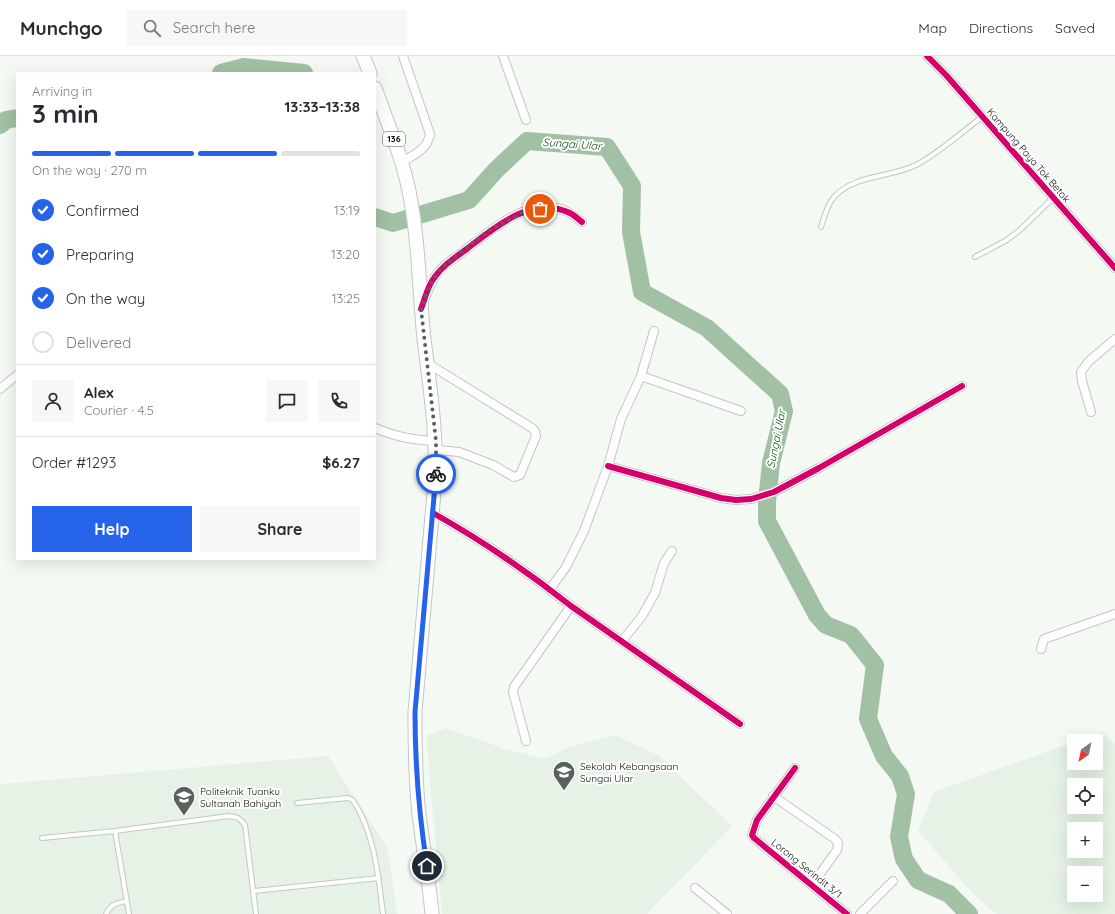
<!DOCTYPE html>
<meta charset="utf-8">
<style>
:root{--surface:#fff;--page:#f7f7f7;--text:#2b2b33;--muted:#7c7c81;--line:#e1e1e2;--accent:#2563eb}
body{margin:0;font-family:Quicksand,sans-serif;background:var(--page);color:var(--text);height:100vh;display:flex;flex-direction:column;font-size:15px;white-space:nowrap}
*{box-sizing:border-box;margin:0}
p{font-size:13px;color:var(--muted)}
.icon{flex:none;width:22px;height:22px;fill:none;stroke:currentColor;stroke-width:2;stroke-linecap:round;stroke-linejoin:round}
.map{position:relative;flex:1;overflow:hidden}
.details{position:absolute;left:16px;top:16px;width:360px;height:488px;display:flex;flex-direction:column;background:var(--surface);border-radius:0px;box-shadow:0 4px 16px #0002}
.details>*{flex:none}
.needle{width:26px;rotate:213deg}
.fabs{position:absolute;left:1067px;top:678px;display:grid;gap:8px}
.fabs a{display:grid;place-items:center;width:36px;height:36px;border-radius:0px;background:var(--surface);box-shadow:0 4px 16px #0002;font-size:20px}
.pin{position:absolute;display:grid;place-items:center;width:34px;height:34px;color:#fff;margin:-17px;border:2px solid #fff;border-radius:50%;box-shadow:0 1px 4px #0007}
.courier{position:absolute;display:grid;place-items:center;width:40px;height:40px;margin:-20px;border:3px solid #2563eb;border-radius:50%;background:#fff;color:#222;box-shadow:0 1px 5px #0007}
.overview em{font-style:normal;font-weight:800}
.overview div{display:flex;flex-direction:column-reverse}
.overview{display:flex;align-items:center;justify-content:space-between;height:68px;padding:0 16px}
h1{font-size:26px;font-weight:800;line-height:30px}
.bar{display:grid;grid-template-columns:repeat(4,1fr);gap:6px 4px;align-content:center;height:48px;padding:0 16px}
.bar i{height:5px;border-radius:3px;background:var(--line)}
.bar .selected{background:var(--accent)}
.bar p{grid-column:span 4}
.line{display:flex;align-items:center;gap:10px;padding:0 16px;border-top:1px solid var(--line)}
.line div{flex:1}
.round{display:grid;place-items:center;flex:none;width:42px;height:42px;border-radius:0px;background:var(--page)}
ol{padding:0 16px;list-style:none}
li{display:flex;align-items:center;gap:12px;height:44px}
li p{margin-inline-start:auto}
li .icon{padding:4px;border-radius:50%;background:var(--accent);color:#fff;stroke-width:4}
li:last-child{color:var(--muted)}
li i{width:22px;height:22px;border:2px solid var(--line);border-radius:50%}
.primary-button{display:flex;gap:8px;margin-top:auto;padding:8px 16px}
.primary-button a{flex:1;height:46px;border-radius:0px;background:var(--accent);color:#fff;font-size:16px;font-weight:800;line-height:46px;text-align:center}
.primary-button a+a{background:var(--page);color:var(--text)}
header{display:flex;align-items:center;gap:24px;box-sizing:border-box;height:56px;padding:0 20px;background:var(--surface);border-bottom:1px solid var(--line)}
header strong{font-size:19px}
nav{display:flex;gap:22px;margin-inline-start:auto;font-size:14px}
.search{width:280px;height:36px;background:var(--page);display:flex;align-items:center;gap:10px;box-sizing:border-box;padding:0 14px;border-radius:0px;color:var(--muted);font-size:15px}
.map>svg:first-child{display:block}
.built{fill:#e6f2e6;fill-rule:evenodd}
.lines{fill:none;stroke-linecap:round;stroke-linejoin:round}
.river{stroke:#a2c0a4;stroke-width:18}
.service-casing{stroke:#c3c7c3;stroke-width:6}
.minor-casing{stroke:#c3c7c3;stroke-width:10}
.primary-casing{stroke:#c3c7c3;stroke-width:15}
.service{stroke:#fdfefd;stroke-width:4}
.minor{stroke:#fdfefd;stroke-width:8}
.primary{stroke:#fdfefd;stroke-width:13}
.cycleway-casing{stroke:#fff;stroke-width:8}
.cycleway{stroke:#d6006c;stroke-width:6}
.done{stroke:#5c605c;stroke-width:4;stroke-dasharray:0 7.2}
.route{stroke:#2563eb;stroke-width:5}
.labels{text-anchor:middle;stroke-width:4;stroke-linejoin:round;paint-order:stroke}
.shield{fill:#fff;stroke:#545654;stroke-width:1}
.shield-label{font-size:9px;font-weight:bold;fill:#0a0e0a}
.street-label{font-size:10px;fill:#0a0e0a;stroke:#fff}
.poi-label{font-size:10px;fill:#0a0e0a;stroke:#fff;text-anchor:start}
.water-label{font-size:11px;font-style:italic;fill:#034512;stroke:#fff}
</style>
<header>
<strong>Munchgo</strong>
<div class="search"><svg class="icon" aria-label="search" viewBox="0 0 24 24"><circle cx="10" cy="10" r="6"/><path d="M15 15l6 6"/></svg>Search here</div>
<nav><a>Map</a><a>Directions</a><a>Saved</a></nav>
</header>
<div class="map">
<svg width="1115" height="858" viewBox="0 0 1115 858">
<rect width="100%" height="100%" fill="#f4f9f4"/>
<path class="built" d="M446 672 505 693 545 703 571 690 614 679 658 699 732 770 647 858H442L426 680Z
M1102 676 1115 688V858H997L977 842 918 775 934 736 1074 686V707H1096V685H1076ZM1074 729H1096V751H1074ZM1074 773H1096V795H1074ZM1074 817H1096V839H1074Z
M328 700 388 793 397 858H0V728Z"/>
<g class="lines">
<path class="river" d="M221 17 244 11 304 17
M0 69 6 64 17 62
M375 161 393 167 469 144 496 114 527 85 607 91 632 130 631 176 642 236 707 272 780 338 784 355 771 407 767 445V465L817 559 826 569 851 579 875 609 868 663 884 700 900 720 906 738 899 781 904 803 918 824 949 838 969 858"/>
<g class="service-casing">
<path id="service" d="M821 171C824 161 827 149 834 141 855 118 890 122 916 109 939 97 962 76 982 61
M975 201 1007 184 1021 173 1053 142
M297 747 348 742 353 744C375 779 378 818 383 858
M115 775 129 858
M42 782 115 775 229 760C237 761 240 762 245 769L256 858
M253 835 379 822
M106 858C111 848 117 847 127 845"/>
</g>
<g class="minor-casing">
<path id="minor" d="M503 0 526 64
M927 0 946 19 1115 212
M402 106C415 98 427 94 430 78L403 0
M423 247C428 235 431 224 440 214 446 207 456 201 464 195 487 177 520 148 552 151 564 152 573 159 582 166
M427 307 532 372 535 375 536 380 520 419 514 421 493 409 459 396 437 394
M641 320 741 355
M0 333 17 319
M1091 356 1082 325 1081 316 1088 306 1115 283
M375 372C397 381 413 384 436 385
M608 410 721 442 736 444 751 443 774 436 819 412 962 330
M433 457C481 484 528 516 571 550L740 668
M550 533 566 511 584 475 608 410 621 363 641 320 654 275
M622 585 642 560 655 537 664 507 672 495
M1041 593 1044 583 1115 558
M526 685 513 636 514 631 571 550
M795 712 757 764 752 779 754 782 847 858
M773 740 835 783 838 787 837 794 812 829
M695 832 727 858
M860 858 893 825"/>
</g>
<g class="primary-casing">
<path id="primary" d="M363 0 370 17
M375 32C387 66 402 100 409 135 419 184 419 234 424 283 430 332 437 376 435 425L415 656C415 690 415 724 419 758 423 791 429 824 432 858"/>
</g>
<use href="#service" class="service"/>
<use href="#minor" class="minor"/>
<use href="#primary" class="primary"/>
<g class="cycleway-casing">
<path id="cycleway" d="M927 0 946 19 1115 212
M421 253C425 243 427 231 434 222 443 209 456 201 468 192 496 170 533 139 570 157 574 159 578 163 582 166
M608 410 721 442 736 444 751 443 774 436 819 412 962 330
M433 457C481 484 528 516 571 550L740 668
M795 712 757 764 752 779 754 782 847 858"/>
</g>
<use href="#cycleway" class="cycleway"/>
</g>
<g class="lines">
<path class="done" d="M436 418V385L421 253 430 229 441 212 488 175 528 154 540 153"/>
<path class="route" d="M427 810C419 759 415 708 415 656L436 418"/>
</g>
<defs>
<g id="school-pin" transform="scale(1.15)"><path d="M0 17L-7.5 6A9.5 9.5 0 1 1 7.5 6Z" fill="#5c605c" stroke="#fff"/><path d="M0-5L7-2L0 1L-7-2ZM-4 1L0 2.5L4 1V4Q0 6-4 4Z" fill="#fff"/></g>
<g id="university-pin" transform="scale(1.15)"><path d="M0 17L-7.5 6A9.5 9.5 0 1 1 7.5 6Z" fill="#5c605c" stroke="#fff"/><path d="M0-5L7-2L0 1L-7-2ZM-4 1L0 2.5L4 1V4Q0 6-4 4Z" fill="#fff"/></g>
</defs>
<g fill-rule="evenodd">
<use href="#school-pin" x="564" y="716"/>
<use href="#university-pin" x="184" y="741"/>
</g>
<g class="labels">
<rect class="shield" x="383" y="76" width="22" height="14" rx="3"/>
<g class="shield-label">
<text x="394" y="86">136</text>
</g>
<g class="street-label">
<text transform="translate(1029 99) rotate(49)" y="4">Kampung Paya Tok Betok</text>
<text transform="translate(807 812) rotate(39)" y="4">Lorong Serindit 3/1</text>
</g>
<g class="poi-label">
<text x="580" y="714">Sekolah Kebangsaan<tspan x="580" dy="12">Sungai Ular</tspan></text>
<text x="200" y="739">Politeknik Tuanku<tspan x="200" dy="12">Sultanah Bahiyah</tspan></text>
</g>
<g class="water-label">
<text transform="translate(572 88) rotate(4)" y="4">Sungai Ular</text>
<text transform="translate(776 383) rotate(-79)" y="4">Sungai Ular</text>
</g>
</g>
</svg>
<div class="fabs">
<a><svg class="needle" viewBox="-14 -14 28 28"><path d="M0-13l5 13h-10z" fill="#e53935"/><path d="M0 13l5-13h-10z" fill="#7c7c81"/></svg></a>
<a><svg class="icon" aria-label="locate" viewBox="0 0 24 24"><circle cx="12" cy="12" r="6"/><path d="M12 2v4M12 18v4M2 12h4M18 12h4"/></svg></a>
<a>+</a>
<a>−</a>
</div>
<div class="pin" style="left:540px;top:153px;background:#ea580c"><svg class="icon" aria-label="bag" viewBox="0 0 24 24"><path d="M5 8h14l-1 12H6zM9 8a3 3 0 0 1 6 0"/></svg></div>
<div class="pin" style="left:427px;top:810px;background:#1f2937"><svg class="icon" aria-label="home" viewBox="0 0 24 24"><path d="M3 11l9-7 9 7M6 9v11h12V9"/></svg></div>
<div class="courier" style="left:436px;top:418px"><svg class="icon" aria-label="bike" viewBox="0 0 24 24"><circle cx="6" cy="16" r="4"/><circle cx="18" cy="16" r="4"/><path d="M6 16l4-8h5l3 8M10 8l3 8H6M13 5h3"/></svg></div>
<section class="details">
<div class="overview"><div><h1>3 min</h1><p>Arriving in</p></div><em>13:33–13:38</em></div>
<div class="bar"><i class="selected"></i><i class="selected"></i><i class="selected"></i><i></i><p>On the way · 270 m</p></div>
<ol>
<li><svg class="icon" aria-label="check" viewBox="0 0 24 24"><path d="M5 12l5 5 9-10"/></svg>Confirmed<p>13:19</p></li>
<li><svg class="icon" aria-label="check" viewBox="0 0 24 24"><path d="M5 12l5 5 9-10"/></svg>Preparing<p>13:20</p></li>
<li><svg class="icon" aria-label="check" viewBox="0 0 24 24"><path d="M5 12l5 5 9-10"/></svg>On the way<p>13:25</p></li>
<li><i></i>Delivered</li>
</ol>
<div class="line" style="height:72px"><a class="round"><svg class="icon" aria-label="person" viewBox="0 0 24 24"><circle cx="12" cy="8" r="4"/><path d="M4 21q1-7 8-7t8 7"/></svg></a><div><b>Alex</b><p>Courier · 4.5</p></div><a class="round"><svg class="icon" aria-label="chat" viewBox="0 0 24 24"><path d="M4 5h16v11H9l-5 4z"/></svg></a><a class="round"><svg class="icon" aria-label="phone" viewBox="0 0 24 24"><path d="M5 4h4l2 5-3 2q2 4 5 5l2-3 5 2v4C11 20 4 13 5 4z"/></svg></a></div>
<div class="line" style="height:52px"><div>Order #1293</div><b>$6.27</b></div>
<div class="primary-button"><a>Help</a><a>Share</a></div>
</section>
</div>
